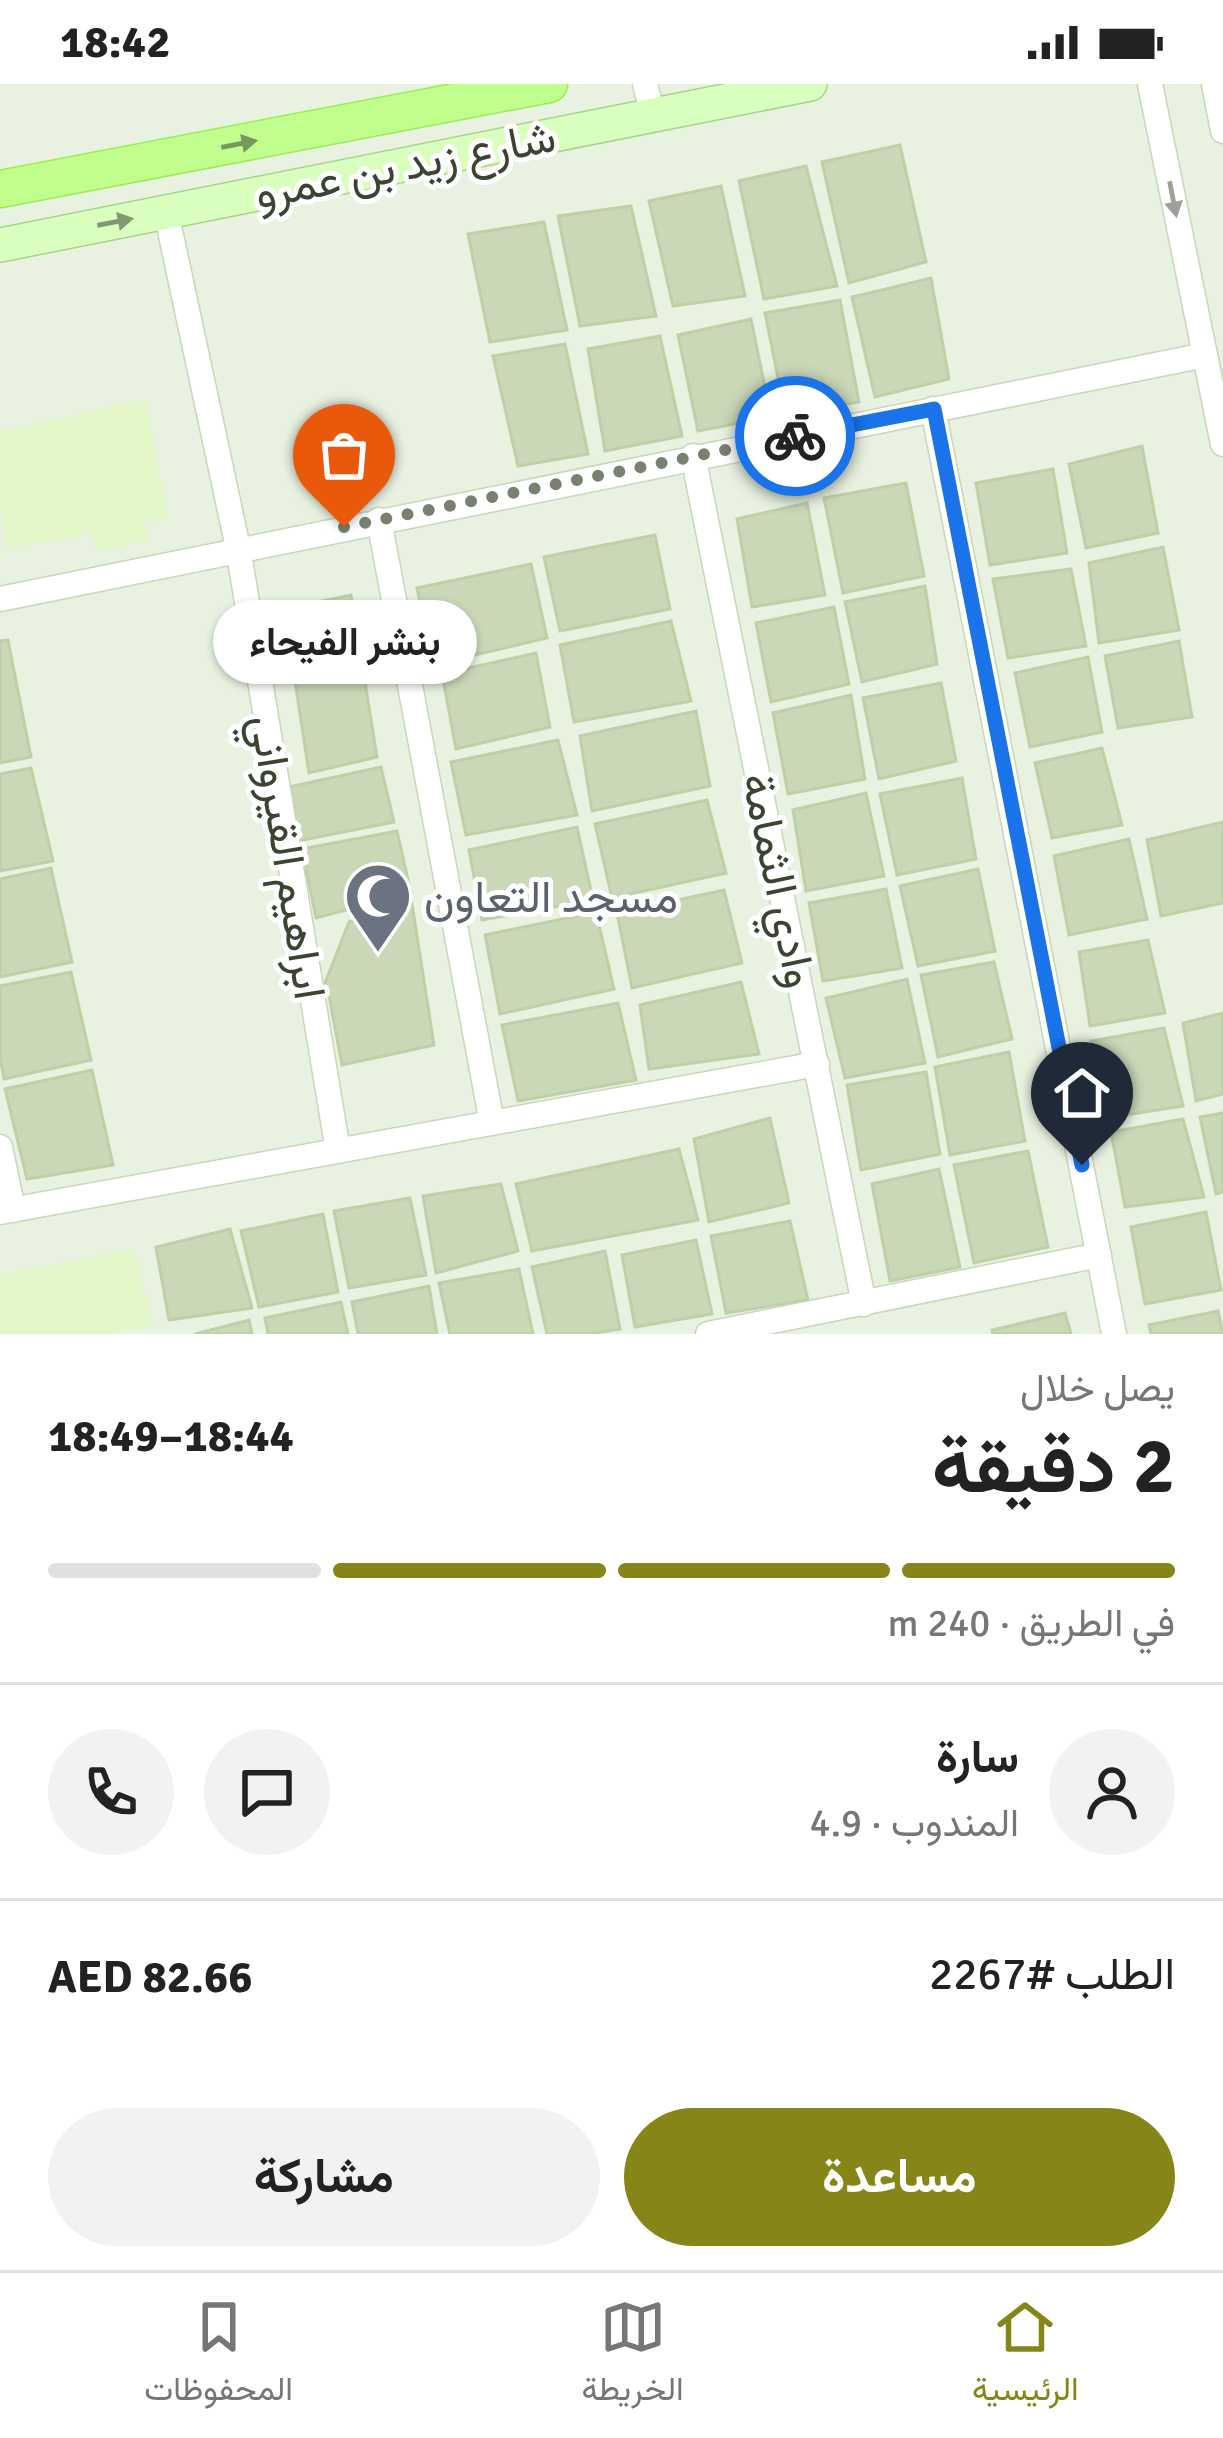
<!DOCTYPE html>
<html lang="ar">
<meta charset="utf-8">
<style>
:root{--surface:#fff;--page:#f2f2f2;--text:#222;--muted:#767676;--line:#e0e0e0;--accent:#858518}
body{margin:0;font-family:Signika,Vazirmatn,sans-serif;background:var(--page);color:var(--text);direction:rtl;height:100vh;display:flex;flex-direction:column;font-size:45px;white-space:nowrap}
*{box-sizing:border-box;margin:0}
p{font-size:39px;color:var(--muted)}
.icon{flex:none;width:66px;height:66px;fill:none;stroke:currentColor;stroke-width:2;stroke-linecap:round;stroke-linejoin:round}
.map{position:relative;height:1250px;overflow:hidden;direction:ltr}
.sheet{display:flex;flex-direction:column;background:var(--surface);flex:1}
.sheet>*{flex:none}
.pin{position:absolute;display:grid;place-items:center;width:102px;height:102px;color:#fff;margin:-123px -51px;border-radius:50% 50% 50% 0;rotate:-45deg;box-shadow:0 0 12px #0007}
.pin .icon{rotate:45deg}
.courier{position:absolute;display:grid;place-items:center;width:120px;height:120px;margin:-60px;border:9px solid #1a73e8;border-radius:50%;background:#fff;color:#222;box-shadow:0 3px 15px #0007}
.bubble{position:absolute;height:84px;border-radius:42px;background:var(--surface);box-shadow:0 3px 9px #0004;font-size:39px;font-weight:700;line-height:84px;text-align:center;direction:rtl}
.overview em{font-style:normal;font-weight:700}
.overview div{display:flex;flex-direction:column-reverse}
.overview{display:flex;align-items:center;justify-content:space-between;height:204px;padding:0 48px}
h1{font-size:78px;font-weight:700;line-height:90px}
.bar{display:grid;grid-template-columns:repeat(4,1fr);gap:18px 12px;align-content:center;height:144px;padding:0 48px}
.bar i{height:15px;border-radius:9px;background:var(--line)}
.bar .selected{background:var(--accent)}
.bar p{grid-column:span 4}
.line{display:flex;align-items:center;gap:30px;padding:0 48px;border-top:3px solid var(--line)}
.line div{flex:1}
.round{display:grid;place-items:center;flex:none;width:126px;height:126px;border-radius:63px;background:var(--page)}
.action{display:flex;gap:24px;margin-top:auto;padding:24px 48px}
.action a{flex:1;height:138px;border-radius:72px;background:var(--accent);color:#fff;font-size:48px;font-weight:700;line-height:138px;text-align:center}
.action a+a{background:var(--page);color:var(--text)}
.status{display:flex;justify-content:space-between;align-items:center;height:84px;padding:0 60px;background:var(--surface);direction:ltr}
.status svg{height:33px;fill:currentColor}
.dock{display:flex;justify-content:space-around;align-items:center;height:168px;border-top:3px solid var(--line);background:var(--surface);font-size:33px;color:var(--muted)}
.dock a{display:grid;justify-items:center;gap:6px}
.dock .selected{color:var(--accent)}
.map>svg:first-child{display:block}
.commercial{fill:#e4f7c9}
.building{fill:#cad8b8;stroke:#bed0a8;stroke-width:3}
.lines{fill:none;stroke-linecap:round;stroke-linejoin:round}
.street-casing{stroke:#c8d6ba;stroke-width:27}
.secondary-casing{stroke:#a9d38a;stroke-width:36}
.primary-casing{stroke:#9aed54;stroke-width:39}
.street{stroke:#fff;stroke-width:24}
.secondary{stroke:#d8ffbe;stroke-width:33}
.primary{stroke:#c0ff8d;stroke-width:36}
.oneway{fill:#77985a}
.oneway2{fill:#9da298}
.oneway3{fill:#829870}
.done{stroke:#78816f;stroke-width:12;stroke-dasharray:0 21.6}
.route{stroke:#1a73e8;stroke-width:15}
.labels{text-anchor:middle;stroke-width:10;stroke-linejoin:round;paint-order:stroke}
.street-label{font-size:45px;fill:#3b4431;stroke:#fff}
.worship-label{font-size:45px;fill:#5b616d;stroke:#fff;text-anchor:start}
</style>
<div class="status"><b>18:42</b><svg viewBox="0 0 49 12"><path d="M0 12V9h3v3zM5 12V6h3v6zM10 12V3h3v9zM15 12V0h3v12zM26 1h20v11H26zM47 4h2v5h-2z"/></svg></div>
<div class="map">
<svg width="1223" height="1250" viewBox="0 0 1223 1250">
<rect width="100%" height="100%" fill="#e9f2e1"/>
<path class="commercial" d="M145 315 168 435 144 438 148 456 96 467 91 449 8 464 0 423V348Z
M133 1165 153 1242 111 1250H0V1191Z"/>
<path class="building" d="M900 61 926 178 849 199 822 78Z
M806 82 837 202 764 215 739 97Z
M721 102 745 212 673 222 649 117Z
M631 122 656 232 580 242 558 132Z
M544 138 567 246 490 258 468 150Z
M931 194 949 295 875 313 852 213Z
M840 216 859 318 785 329 765 229Z
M751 235 771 333 698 347 678 251Z
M660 252 682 352 605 367 588 265Z
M565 260 588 370 518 382 493 272Z
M1142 362 1158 449 1086 464 1069 380Z
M1053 385 1067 469 990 481 976 399Z
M906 399 924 492 843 509 824 414Z
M807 419 825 511 752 523 737 435Z
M655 451 670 525 560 547 544 473Z
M1163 463 1179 546 1099 559 1089 479Z
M531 480 547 554 432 581 417 504Z
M1071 485 1086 562 1008 574 993 495Z
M925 502 937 580 862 598 845 518Z
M351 511 377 673 309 689 284 525Z
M834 523 849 600 771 618 756 539Z
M671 537 691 617 574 638 560 561Z
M8 556 31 673 0 679V557Z
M1179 557 1192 633 1118 644 1105 572Z
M536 569 550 643 456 665 442 590Z
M1088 573 1102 648 1030 663 1015 589Z
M941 599 956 677 879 695 863 614Z
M851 611 865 695 788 710 773 629Z
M696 627 710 702 592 727 580 652Z
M558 656 577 731 466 751 451 678Z
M1102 664 1122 741 1052 754 1035 679Z
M381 683 394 738 298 757 289 703Z
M31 684 53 777 0 787V690Z
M962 694 976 775 897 791 880 710Z
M866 709 884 792 806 807 793 726Z
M707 716 726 789 612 814 595 740Z
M1223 738V819L1161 832 1147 756Z
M577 743 593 816 482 836 469 766Z
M397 747 411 809 316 834 302 765Z
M1129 755 1147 835 1069 851 1054 772Z
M51 784 72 878 0 893V795Z
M978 785 995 867 918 882 900 802Z
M886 805 902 884 823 897 809 819Z
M724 806 742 879 632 904 617 829Z
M412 820 434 961 342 981 329 912 323 904 349 838Z
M596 828 614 905 500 930 485 851Z
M1148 856 1165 929 1090 942 1079 868Z
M994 878 1012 955 938 973 921 891Z
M71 888 91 976 4 995 0 973V902Z
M907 895 925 979 845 994 826 914Z
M741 898 759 970 649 985 640 921Z
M618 919 636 996 518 1017 502 941Z
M1223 929V1010L1196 1017 1183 939Z
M1164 944 1183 1022 1106 1034 1091 957Z
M1009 968 1025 1057 950 1071 935 983Z
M92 986 113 1081 27 1095 5 1005Z
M926 988 940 1070 861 1086 847 1001Z
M1223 1029V1108L1216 1110 1200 1033Z
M770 1034 789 1119 709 1138 694 1055Z
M1183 1035 1204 1113 1125 1123 1111 1048Z
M679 1065 698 1136 532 1167 516 1100Z
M1028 1067 1048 1163 974 1179 954 1081Z
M939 1085 960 1183 890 1197 872 1100Z
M501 1100 518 1167 436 1189 423 1112Z
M410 1114 426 1191 349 1204 334 1127Z
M1206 1128 1221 1206 1145 1220 1131 1143Z
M323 1130 338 1208 259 1223 241 1147Z
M790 1137 808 1216 726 1229 711 1152Z
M230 1145 252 1224 169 1236 156 1163Z
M696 1156 712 1230 635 1243 622 1171Z
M605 1167 620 1245 589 1250H547L532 1183Z
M519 1185 533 1250H450L439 1199Z
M429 1202 437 1250H358L352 1218Z
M341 1218 348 1250H268L265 1234Z
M1218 1227 1223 1250H1151L1149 1241Z
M1065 1229 1071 1250H993L992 1246Z
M249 1236 252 1250H195Z"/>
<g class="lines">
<g class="street-casing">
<path id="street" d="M645 0 653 31
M1150 0 1223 360
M1214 0 1223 47
M166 128 238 464 338 1067
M933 325 1114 1250
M693 372 864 1220
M379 436 492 1039
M0 515 1205 271
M0 1063 13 1126
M0 1128 817 980
M708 1250 1099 1171"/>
</g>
<g class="secondary-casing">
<path id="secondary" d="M0 161 810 0"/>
</g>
<g class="primary-casing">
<path id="primary" d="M0 105 549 0"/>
</g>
<use href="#street" class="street"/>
<use href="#secondary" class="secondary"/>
<use href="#primary" class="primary"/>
</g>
<defs><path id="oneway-solid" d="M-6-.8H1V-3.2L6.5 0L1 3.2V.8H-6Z" transform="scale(3)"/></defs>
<use class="oneway" href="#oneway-solid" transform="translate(239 60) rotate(-11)"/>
<use class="oneway2" href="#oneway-solid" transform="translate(1173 115) rotate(79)"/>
<use class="oneway3" href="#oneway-solid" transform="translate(115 138) rotate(-11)"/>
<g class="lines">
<path class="done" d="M344 443 795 352"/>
<path class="route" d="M795 352 934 325 1082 1081"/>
</g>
<defs>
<g id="mosque-pin" transform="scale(3.45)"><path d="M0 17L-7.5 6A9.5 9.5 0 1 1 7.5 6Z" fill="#6b7280" stroke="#fff"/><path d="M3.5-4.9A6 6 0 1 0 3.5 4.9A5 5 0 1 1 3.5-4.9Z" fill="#fff"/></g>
</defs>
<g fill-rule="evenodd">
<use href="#mosque-pin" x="378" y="812"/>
</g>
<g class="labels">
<g class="street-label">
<text transform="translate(405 80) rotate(-11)" y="16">شارع زيد بن عمرو</text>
<text transform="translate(289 773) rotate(81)" y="16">ابراهيم القيرواني</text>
<text transform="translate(780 796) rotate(78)" y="16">وادي الثمامة</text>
</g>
<g class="worship-label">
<text x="424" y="828">مسجد التعاون</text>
</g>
</g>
</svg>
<div class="pin" style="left:344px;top:443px;background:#ea580c"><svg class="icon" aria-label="bag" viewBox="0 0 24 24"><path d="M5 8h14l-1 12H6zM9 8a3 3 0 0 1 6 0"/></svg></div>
<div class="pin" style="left:1082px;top:1081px;background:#1f2937"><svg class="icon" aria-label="home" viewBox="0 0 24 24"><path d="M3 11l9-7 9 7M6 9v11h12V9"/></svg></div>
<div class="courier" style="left:795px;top:352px"><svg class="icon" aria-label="bike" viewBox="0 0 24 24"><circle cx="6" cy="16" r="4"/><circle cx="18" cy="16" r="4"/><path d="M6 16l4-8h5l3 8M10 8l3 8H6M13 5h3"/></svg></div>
<div class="bubble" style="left:213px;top:516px;width:264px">بنشر الفيحاء</div>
</div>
<section class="sheet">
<div class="overview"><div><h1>2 دقيقة</h1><p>يصل خلال</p></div><em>18:44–18:49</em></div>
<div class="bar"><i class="selected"></i><i class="selected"></i><i class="selected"></i><i></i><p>في الطريق · 240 m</p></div>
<div class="line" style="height:216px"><a class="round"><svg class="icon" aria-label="person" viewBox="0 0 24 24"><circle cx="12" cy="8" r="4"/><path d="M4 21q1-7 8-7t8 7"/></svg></a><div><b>سارة</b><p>المندوب · 4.9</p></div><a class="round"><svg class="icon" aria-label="chat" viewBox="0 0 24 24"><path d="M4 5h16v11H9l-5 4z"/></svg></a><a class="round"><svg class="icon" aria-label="phone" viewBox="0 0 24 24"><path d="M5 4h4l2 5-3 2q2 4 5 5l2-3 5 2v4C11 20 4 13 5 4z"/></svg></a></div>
<div class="line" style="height:156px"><div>الطلب #2267</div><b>AED 82.66</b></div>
<div class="action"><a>مساعدة</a><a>مشاركة</a></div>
</section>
<nav class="dock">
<a class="selected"><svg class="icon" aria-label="home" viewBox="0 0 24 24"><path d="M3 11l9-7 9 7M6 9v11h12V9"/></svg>الرئيسية</a>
<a><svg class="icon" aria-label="map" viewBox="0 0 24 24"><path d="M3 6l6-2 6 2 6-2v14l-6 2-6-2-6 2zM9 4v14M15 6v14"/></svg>الخريطة</a>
<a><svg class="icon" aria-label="saved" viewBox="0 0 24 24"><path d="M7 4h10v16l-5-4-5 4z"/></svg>المحفوظات</a>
</nav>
